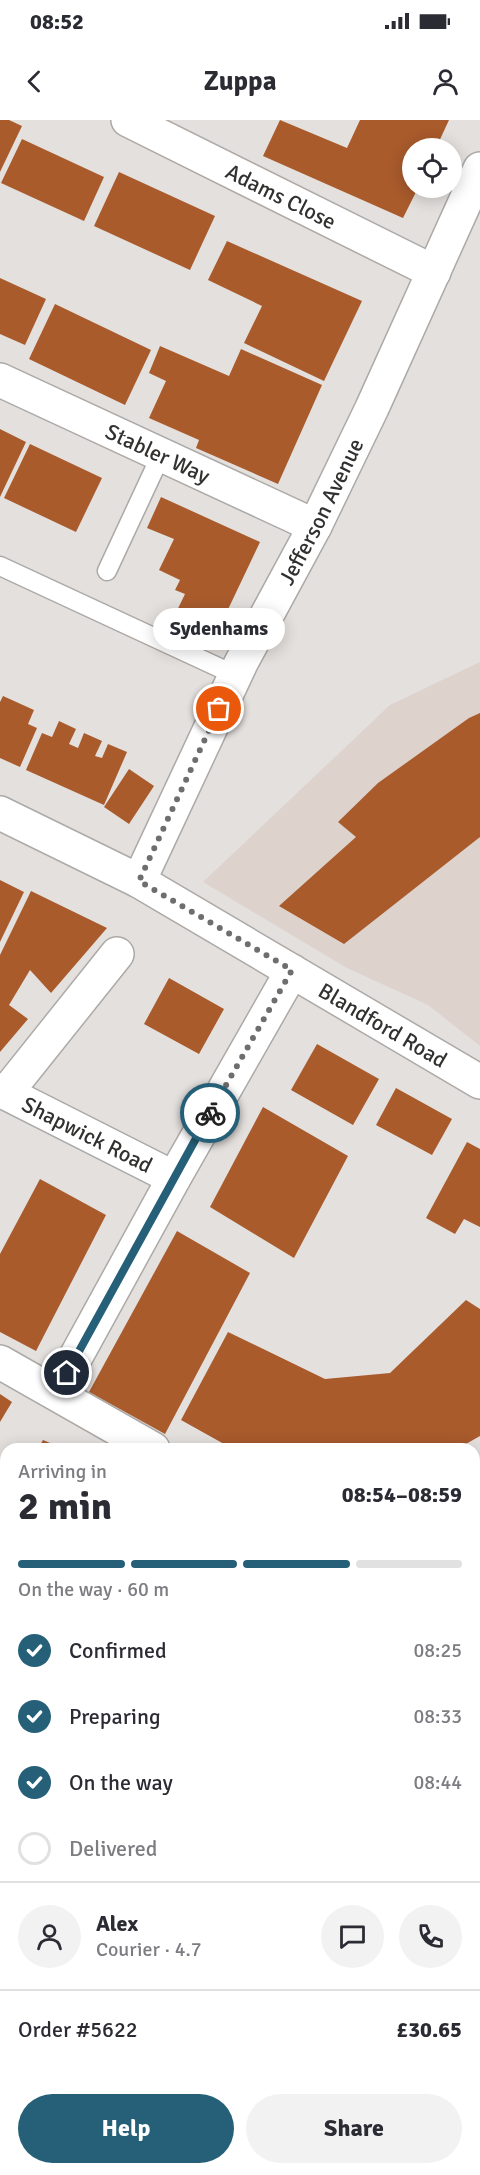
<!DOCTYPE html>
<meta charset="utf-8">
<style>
:root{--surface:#fff;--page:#f2f2f3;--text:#2b2b33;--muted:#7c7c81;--line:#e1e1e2;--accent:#256078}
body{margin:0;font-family:Signika,sans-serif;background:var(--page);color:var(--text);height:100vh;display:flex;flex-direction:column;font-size:22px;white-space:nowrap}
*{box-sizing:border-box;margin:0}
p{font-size:20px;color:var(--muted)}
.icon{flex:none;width:33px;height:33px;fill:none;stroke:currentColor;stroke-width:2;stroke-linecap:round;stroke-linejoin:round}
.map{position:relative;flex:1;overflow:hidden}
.side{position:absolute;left:0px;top:1323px;width:480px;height:732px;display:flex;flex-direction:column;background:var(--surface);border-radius:18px 18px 0 0;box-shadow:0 3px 15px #0003}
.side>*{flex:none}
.fabs{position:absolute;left:402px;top:18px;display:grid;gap:12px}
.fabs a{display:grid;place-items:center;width:60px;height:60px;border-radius:50%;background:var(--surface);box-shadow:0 3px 15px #0003;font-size:30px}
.pin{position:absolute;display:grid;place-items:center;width:51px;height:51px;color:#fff;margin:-26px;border:3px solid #fff;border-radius:50%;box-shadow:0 2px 6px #0007}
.courier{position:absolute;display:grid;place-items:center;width:60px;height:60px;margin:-30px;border:4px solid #256078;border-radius:50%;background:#fff;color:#222;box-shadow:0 2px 8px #0007}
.bubble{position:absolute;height:42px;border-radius:21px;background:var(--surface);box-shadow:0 3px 15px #0003;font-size:20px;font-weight:700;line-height:42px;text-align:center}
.headline em{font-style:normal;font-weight:700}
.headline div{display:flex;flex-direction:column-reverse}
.headline{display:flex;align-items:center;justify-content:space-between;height:102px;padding:0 18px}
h1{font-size:39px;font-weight:700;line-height:45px}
.bar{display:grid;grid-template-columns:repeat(4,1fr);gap:9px 6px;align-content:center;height:72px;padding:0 18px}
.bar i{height:8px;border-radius:4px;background:var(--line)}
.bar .active{background:var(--accent)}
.bar p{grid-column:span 4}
.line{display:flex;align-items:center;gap:15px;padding:0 18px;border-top:2px solid var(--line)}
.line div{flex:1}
.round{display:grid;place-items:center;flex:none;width:63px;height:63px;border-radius:32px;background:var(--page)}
ol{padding:0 18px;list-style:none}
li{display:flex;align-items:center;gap:18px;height:66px}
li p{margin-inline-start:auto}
li .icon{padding:6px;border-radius:50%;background:var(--accent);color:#fff;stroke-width:4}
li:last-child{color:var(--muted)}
li i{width:33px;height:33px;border:3px solid var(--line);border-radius:50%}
.action{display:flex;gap:12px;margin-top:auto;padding:12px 18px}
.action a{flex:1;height:69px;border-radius:36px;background:var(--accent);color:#fff;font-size:24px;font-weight:700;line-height:69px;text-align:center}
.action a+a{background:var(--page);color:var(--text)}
.status{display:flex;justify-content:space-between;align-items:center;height:42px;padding:0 30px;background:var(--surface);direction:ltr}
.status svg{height:16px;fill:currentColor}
header{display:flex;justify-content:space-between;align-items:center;height:78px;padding:0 18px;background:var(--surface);font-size:27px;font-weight:700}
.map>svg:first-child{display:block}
.built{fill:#ddd2cc}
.building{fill:#a95b2c}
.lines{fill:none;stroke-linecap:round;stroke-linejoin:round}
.service-casing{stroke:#aca9a7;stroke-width:21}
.minor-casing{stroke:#aca9a7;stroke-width:36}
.trunk-casing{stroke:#aca9a7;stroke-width:36}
.service{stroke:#fff;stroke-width:18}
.minor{stroke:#fff;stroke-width:33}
.trunk{stroke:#fff;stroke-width:33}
.rail{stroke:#949190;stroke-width:4.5;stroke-dasharray:9 4.5;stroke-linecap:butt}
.done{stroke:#706e6d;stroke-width:6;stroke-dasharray:0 10.8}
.route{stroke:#256078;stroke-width:8}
.labels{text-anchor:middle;stroke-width:6;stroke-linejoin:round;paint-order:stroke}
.street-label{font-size:22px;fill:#323130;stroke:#f1edeb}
</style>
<div class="status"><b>08:52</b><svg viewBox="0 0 49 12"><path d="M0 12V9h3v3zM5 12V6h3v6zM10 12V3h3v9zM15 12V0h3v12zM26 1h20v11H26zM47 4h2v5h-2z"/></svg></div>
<header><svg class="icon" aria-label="back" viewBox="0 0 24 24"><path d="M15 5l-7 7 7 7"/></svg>Zuppa<svg class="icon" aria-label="person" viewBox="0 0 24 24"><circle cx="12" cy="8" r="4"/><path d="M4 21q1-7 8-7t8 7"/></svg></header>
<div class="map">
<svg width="480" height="2055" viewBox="0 0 480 2055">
<rect width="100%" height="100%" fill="#e4e0de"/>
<path class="built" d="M480 542V926L428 885 347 848 203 762 390 585Z
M0 1487 6 1489V1570L0 1569Z
M474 1607H480V1679L474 1678Z"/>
<path class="building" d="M0 0H9L22 6 0 52Z
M280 0 347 28 360 0H449L436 28H412V68H418L403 98 263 36Z
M22 19 104 57 84 101 1 63Z
M119 52 215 96 190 150 94 106Z
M227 121 362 181 324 261 244 223 262 186 208 160Z
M0 158 46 179 25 225 0 214Z
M55 184 151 230 125 285 29 239Z
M160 226 229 256 241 229 322 265 278 364 196 328 199 320 149 298 166 261 149 253Z
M0 309 26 322 0 377Z
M30 324 102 358 76 412 4 378Z
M161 377 260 422 213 521 172 501 185 474 175 470 180 460 159 450 174 419 147 408Z
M3 576 34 590 28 604 37 608 20 647 0 638V582Z
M480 593V717L344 824 279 786 356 717 338 702 378 663 469 598Z
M59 601 76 609 69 624 78 628 84 613 102 621 95 636 102 638 108 624 127 632 104 685 26 650 42 613 52 617Z
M129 649 154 666 129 704 104 687Z
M0 760 24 772 0 822Z
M31 771 107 808 51 873 30 850 9 885 28 899 0 932V835Z
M169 858 224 889 199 934 144 904Z
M317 924 379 959 353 1005 291 970Z
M396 968 452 999 432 1035 376 1005Z
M263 987 348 1036 294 1138 210 1087Z
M467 1022 480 1029V1107L464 1099 455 1114 426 1098Z
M40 1059 106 1095 36 1231 0 1212V1134Z
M177 1111 250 1153 165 1314 89 1272Z
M466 1180 480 1189V1316L457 1329H233L181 1300 228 1212 325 1259 390 1253Z
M0 1274 12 1282 0 1302Z
M43 1320 64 1329H38Z
M6 1388V1471L0 1468V1400Z"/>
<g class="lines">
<g class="service-casing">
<path id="service" d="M0 446 235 555
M107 451 161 335
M474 1774 480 1776
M47 2049V2055
M7 2055V2049
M78 2055V2049
M268 2055V2049"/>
</g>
<g class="minor-casing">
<g id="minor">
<path id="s1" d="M128 0 434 152"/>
<path id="s2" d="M0 260 315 406"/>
<path id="s3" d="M139 761 241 543 315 406 372 288 480 49"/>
<path id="s4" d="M0 970 174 1058"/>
<path d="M6 973 117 834"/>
<path d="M0 1242 153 1329"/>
<path d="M56 1273 174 1058 292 851"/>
<path d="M474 1362 480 1358"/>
<path d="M0 1589 6 1590"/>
<path d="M474 1700 480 1701"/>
</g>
</g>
<g class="trunk-casing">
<g id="trunk">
<path id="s5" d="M0 693 139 761 480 962"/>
</g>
</g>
<use href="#service" class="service"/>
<use href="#minor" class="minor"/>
<use href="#trunk" class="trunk"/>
<path class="rail" d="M0 1517 6 1518
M474 1626 480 1627"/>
</g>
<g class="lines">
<path class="done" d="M210 993 292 850 139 761 219 589"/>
<path class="route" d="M67 1253 210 993"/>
</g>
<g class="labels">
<g class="street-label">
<text dy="8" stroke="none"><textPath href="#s1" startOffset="171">Adams Close</textPath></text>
<text dy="8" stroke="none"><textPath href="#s2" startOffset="174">Stabler Way</textPath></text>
<text dy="8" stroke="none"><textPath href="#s3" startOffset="412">Jefferson Avenue</textPath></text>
<text dy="8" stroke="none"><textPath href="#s5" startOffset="438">Blandford Road</textPath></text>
<text dy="8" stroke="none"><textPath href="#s4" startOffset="98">Shapwick Road</textPath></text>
</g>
</g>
</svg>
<div class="fabs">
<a><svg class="icon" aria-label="locate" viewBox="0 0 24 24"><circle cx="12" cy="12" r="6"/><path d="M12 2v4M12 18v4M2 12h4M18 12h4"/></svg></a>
</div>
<div class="pin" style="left:219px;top:589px;background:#ea580c"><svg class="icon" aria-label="bag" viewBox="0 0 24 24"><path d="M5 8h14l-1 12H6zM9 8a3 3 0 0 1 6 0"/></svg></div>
<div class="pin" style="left:67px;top:1253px;background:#1f2937"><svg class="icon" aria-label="home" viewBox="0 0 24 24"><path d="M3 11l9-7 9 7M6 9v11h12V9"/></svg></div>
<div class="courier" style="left:210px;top:993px"><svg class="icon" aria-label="bike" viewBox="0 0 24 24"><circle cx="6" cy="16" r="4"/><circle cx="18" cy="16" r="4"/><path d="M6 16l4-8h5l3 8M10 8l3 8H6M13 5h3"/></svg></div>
<div class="bubble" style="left:153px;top:488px;width:132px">Sydenhams</div>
<section class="side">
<div class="headline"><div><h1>2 min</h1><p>Arriving in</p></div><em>08:54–08:59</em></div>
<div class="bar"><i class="active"></i><i class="active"></i><i class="active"></i><i></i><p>On the way · 60 m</p></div>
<ol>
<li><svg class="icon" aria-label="check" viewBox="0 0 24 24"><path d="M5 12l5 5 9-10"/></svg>Confirmed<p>08:25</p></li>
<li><svg class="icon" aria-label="check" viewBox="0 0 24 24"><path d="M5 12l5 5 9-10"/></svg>Preparing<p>08:33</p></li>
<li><svg class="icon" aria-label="check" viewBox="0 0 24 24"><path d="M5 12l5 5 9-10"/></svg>On the way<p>08:44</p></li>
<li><i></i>Delivered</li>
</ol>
<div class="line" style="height:108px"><a class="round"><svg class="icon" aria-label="person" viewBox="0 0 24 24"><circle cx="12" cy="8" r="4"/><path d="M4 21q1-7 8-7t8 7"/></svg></a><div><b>Alex</b><p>Courier · 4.7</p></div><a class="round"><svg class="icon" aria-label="chat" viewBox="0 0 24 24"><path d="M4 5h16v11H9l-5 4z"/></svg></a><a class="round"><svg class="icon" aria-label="phone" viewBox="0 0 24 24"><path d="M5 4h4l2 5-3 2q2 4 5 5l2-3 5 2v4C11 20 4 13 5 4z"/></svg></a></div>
<div class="line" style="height:78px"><div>Order #5622</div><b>£30.65</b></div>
<div class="action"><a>Help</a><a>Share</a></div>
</section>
</div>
